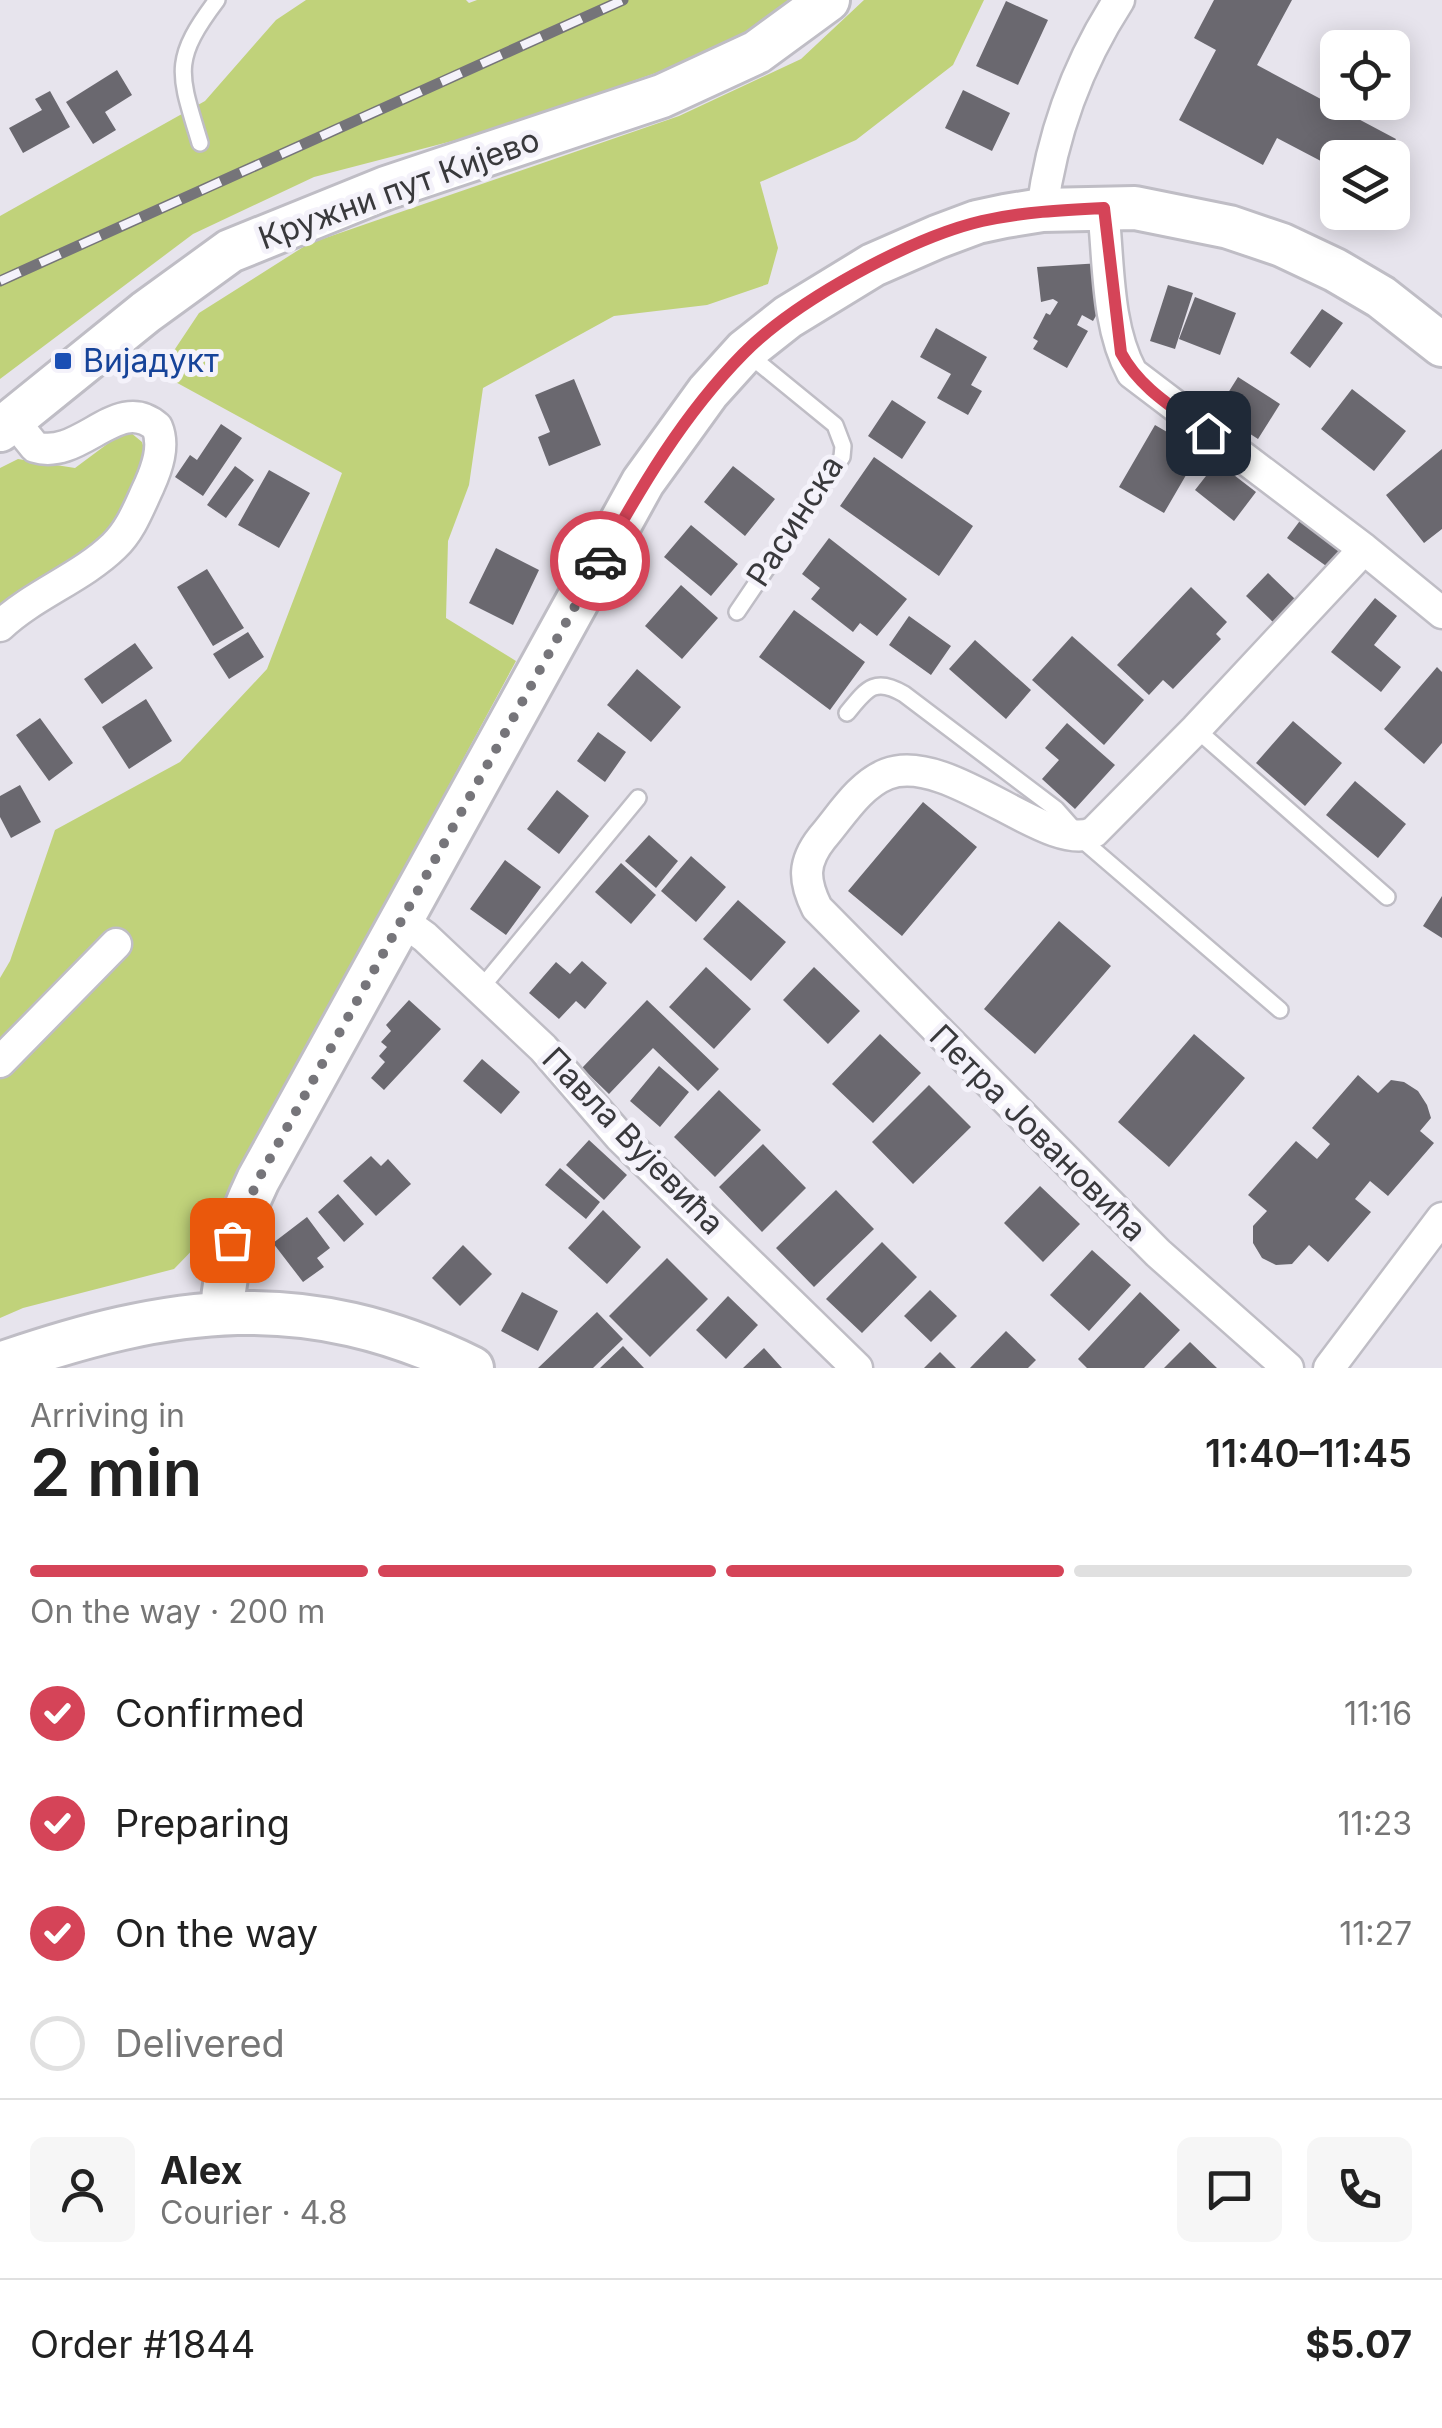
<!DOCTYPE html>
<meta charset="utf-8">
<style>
:root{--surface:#fff;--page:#f6f6f6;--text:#222;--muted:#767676;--line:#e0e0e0;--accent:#d54458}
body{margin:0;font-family:Inter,sans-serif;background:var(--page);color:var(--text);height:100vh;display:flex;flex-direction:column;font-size:38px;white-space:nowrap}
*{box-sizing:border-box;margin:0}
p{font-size:32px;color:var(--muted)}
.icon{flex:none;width:55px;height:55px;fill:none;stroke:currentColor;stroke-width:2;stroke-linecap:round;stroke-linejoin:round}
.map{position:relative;height:1368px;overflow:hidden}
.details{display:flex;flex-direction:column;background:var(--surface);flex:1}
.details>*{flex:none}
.tools{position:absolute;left:1320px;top:30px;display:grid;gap:20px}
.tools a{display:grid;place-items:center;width:90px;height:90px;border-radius:15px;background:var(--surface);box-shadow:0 5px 25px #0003;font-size:50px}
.pin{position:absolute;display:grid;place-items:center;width:85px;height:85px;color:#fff;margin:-42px;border-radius:20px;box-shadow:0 5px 15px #0006}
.courier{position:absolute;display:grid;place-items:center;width:100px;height:100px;margin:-50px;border:8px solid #d54458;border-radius:50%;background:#fff;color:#222;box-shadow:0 2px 12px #0007}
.head em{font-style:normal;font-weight:600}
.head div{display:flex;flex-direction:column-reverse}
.head{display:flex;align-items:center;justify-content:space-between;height:170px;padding:0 30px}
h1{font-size:65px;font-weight:600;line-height:75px}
.bar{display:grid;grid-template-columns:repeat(4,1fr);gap:15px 10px;align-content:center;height:120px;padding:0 30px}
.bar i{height:12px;border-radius:8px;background:var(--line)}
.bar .selected{background:var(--accent)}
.bar p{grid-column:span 4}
.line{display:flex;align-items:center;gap:25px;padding:0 30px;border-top:2px solid var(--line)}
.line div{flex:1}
.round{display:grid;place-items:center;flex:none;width:105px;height:105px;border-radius:15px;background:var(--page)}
ol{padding:0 30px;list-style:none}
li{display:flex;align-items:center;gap:30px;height:110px}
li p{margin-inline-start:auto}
li .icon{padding:10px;border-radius:50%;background:var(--accent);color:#fff;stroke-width:4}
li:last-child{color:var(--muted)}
li i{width:55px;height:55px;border:5px solid var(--line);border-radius:50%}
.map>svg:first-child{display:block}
.green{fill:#c0d27a}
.building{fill:#6a686f}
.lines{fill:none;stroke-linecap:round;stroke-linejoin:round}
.lane-casing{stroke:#bfbdc5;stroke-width:20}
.street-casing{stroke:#bfbdc5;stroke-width:35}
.secondary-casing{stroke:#bfbdc5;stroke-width:48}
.lane{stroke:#fff;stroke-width:15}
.street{stroke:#fff;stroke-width:30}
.secondary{stroke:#fff;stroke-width:42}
.rail-casing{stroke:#757479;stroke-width:11}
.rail{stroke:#f4f2fa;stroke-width:8;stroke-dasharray:22;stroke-linecap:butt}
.done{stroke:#76757a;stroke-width:10;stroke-dasharray:0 18}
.route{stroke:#d54458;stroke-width:12}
.transit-dot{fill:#1a4fb4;stroke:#f4f2fa;stroke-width:4}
.labels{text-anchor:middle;stroke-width:10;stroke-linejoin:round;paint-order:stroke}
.street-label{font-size:32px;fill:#39393c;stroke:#f4f2fa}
.transit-label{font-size:32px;fill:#164399;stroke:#f4f2fa;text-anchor:start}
</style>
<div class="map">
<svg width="1442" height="1368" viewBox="0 0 1442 1368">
<rect width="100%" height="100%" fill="#e7e4ed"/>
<path class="green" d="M306 0H466L469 3 477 0H793L770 19 693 60 487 132 314 177 193 234 0 379V216L205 101 276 20Z
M864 0H984L953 65 856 140 760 182 778 248 768 284 707 305 614 316 483 388 469 485 448 541 446 618 516 661 206 1236 174 1269 23 1308 0 1318V978L10 961 55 830 180 762 267 669 342 473 159 373 199 313 308 244 679 116 801 59Z
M130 432 142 442 145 452 142 469 134 491 107 538 0 606V468L18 459 75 468 118 436Z"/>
<path class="building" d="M1214 0H1292L1257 65 1396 139 1386 158H1338V170L1277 138 1263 165 1179 120 1216 50 1194 38Z
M1006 1 1048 20 1018 85 976 66Z
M117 70 132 95 105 112 116 130 93 144 66 102Z
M963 90 1010 113 992 151 945 128Z
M50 91 70 127 23 153 9 128 42 110 35 99Z
M1101 263 1102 305 1093 321 1082 315 1077 325 1088 331 1067 368 1033 349 1038 341 1033 338 1046 313 1050 315 1058 302 1053 299 1041 302 1037 267Z
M1168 285 1193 293 1175 349 1150 341Z
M1195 297 1236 313 1220 355 1179 339Z
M1322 309 1343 323 1310 368 1290 353Z
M936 328 987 357 971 385 982 391 968 415 937 398 951 374 920 357Z
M1238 377 1280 404 1258 439 1216 412Z
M574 379 601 445 549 466 538 437 550 432 535 395Z
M1352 389 1406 431 1374 471 1321 429Z
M892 400 926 422 902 459 868 436Z
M221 424 242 438 203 496 175 477 190 455 197 460Z
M1155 425 1200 451 1164 513 1119 487Z
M1442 449V529L1424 543 1386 495Z
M874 457 973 526 939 576 840 506Z
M1217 462 1256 492 1234 521 1195 490Z
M235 466 254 480 226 518 207 505Z
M733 466 775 499 745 536 704 502Z
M269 470 310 493 279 548 238 525Z
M1302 518 1343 548 1329 568 1287 538Z
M691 525 738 564 711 596 664 557Z
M829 538 907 599 877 636 860 623 853 632 811 599 820 588 802 574Z
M496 548 539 570 513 625 469 603Z
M207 569 244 628 213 646 177 587Z
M1268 573 1295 599 1274 623 1246 596Z
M681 585 718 618 682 659 645 626Z
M1191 587 1227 622 1216 634 1221 639 1173 689 1163 680 1149 695 1117 665Z
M1375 598 1397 616 1374 645 1401 667 1381 692 1331 652Z
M794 610 865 662 830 710 759 657Z
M909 616 951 646 931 675 889 645Z
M248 632 264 657 229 679 213 654Z
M1072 636 1144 700 1104 745 1032 680Z
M975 640 1031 690 1006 719 949 669Z
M135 643 153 668 102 704 84 679Z
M1437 667 1442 672V743L1424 764 1384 729Z
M637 669 681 707 651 742 607 705Z
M146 699 172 741 129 769 102 727Z
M40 718 73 763 49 781 16 735Z
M1293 721 1342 763 1305 806 1256 763Z
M1067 723 1115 765 1075 809 1042 779 1059 760 1045 748Z
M598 732 626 752 605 782 577 761Z
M1355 781 1406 824 1378 858 1326 815Z
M20 785 41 822 11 838 0 817V796Z
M557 790 589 816 559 854 527 829Z
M923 802 977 847 902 936 848 891Z
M649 835 678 861 656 888 625 861Z
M691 856 726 887 696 922 661 891Z
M505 860 541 887 506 935 470 909Z
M621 863 656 895 631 924 595 892Z
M1442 896V938L1423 926Z
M738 900 786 942 751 981 703 939Z
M1059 921 1111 966 1035 1054 984 1009Z
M582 961 607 983 585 1009 576 1001 559 1019 529 993 556 962 570 974Z
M706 967 751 1009 714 1049 669 1007Z
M814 967 860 1011 828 1044 783 1000Z
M409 1000 441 1029 384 1090 371 1078 385 1062 379 1056 387 1047 381 1042 391 1031 386 1025Z
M647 1000 719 1069 698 1091 653 1048 609 1094 582 1068Z
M880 1034 921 1073 873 1123 832 1084Z
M1194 1034 1245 1078 1169 1167 1118 1122Z
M482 1059 520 1092 501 1114 463 1081Z
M659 1066 689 1092 660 1127 630 1101Z
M1358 1075 1378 1093 1391 1080 1404 1082 1418 1091 1427 1105 1431 1118 1420 1131 1434 1143 1388 1196 1370 1181 1355 1199 1371 1212 1328 1262 1309 1245 1292 1264 1276 1265 1262 1258 1253 1243V1226L1267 1211 1248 1195 1296 1141 1317 1159 1330 1144 1312 1128Z
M929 1085 971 1127 913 1184 872 1142Z
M719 1090 761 1130 715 1177 674 1137Z
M589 1140 627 1175 604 1200 566 1165Z
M763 1144 806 1188 762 1232 719 1187Z
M371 1156 381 1166 388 1159 411 1184 376 1216 343 1181Z
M560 1168 600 1202 586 1219 545 1185Z
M1040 1186 1080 1224 1043 1262 1004 1223Z
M836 1190 874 1229 814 1287 776 1248Z
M338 1194 364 1224 344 1242 318 1212Z
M603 1210 641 1247 607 1284 568 1248Z
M307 1217 330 1248 317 1258 324 1267 303 1282 273 1243Z
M882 1242 917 1277 862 1333 826 1299Z
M463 1245 492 1274 460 1306 432 1278Z
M1092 1250 1131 1285 1089 1331 1050 1295Z
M667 1258 708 1299 650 1357 609 1316Z
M930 1290 957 1316 931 1342 904 1316Z
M522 1292 558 1311 538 1351 501 1331Z
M1140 1292 1180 1330 1144 1368H1087L1078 1359Z
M728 1296 758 1325 726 1359 696 1330Z
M597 1312 623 1339 593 1368H538Z
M1006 1331 1036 1360 1028 1368H970Z
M1190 1342 1217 1368H1164Z
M623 1346 644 1368H600Z
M764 1348 782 1368H743Z
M940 1352 956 1368H924Z"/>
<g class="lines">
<g class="lane-casing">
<path id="lane" d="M200 143C179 73 171 61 217 0
M737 612 842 457 843 446 835 425 748 354
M847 713C866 690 874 676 904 694L1056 809 1087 844 1280 1010
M1196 729 1387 897
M481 988 638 798"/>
</g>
<g class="street-casing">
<path id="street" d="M1103 208C1109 262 1106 325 1132 373L1364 549 1442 613
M1042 210C1052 134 1077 65 1119 0
M0 626C34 594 81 578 114 546 131 530 139 507 149 486 157 468 165 446 157 427 118 392 81 461 35 447L14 421
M403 921 425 937 543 1048 620 1137 857 1368
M0 1062 116 944
M1288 1368 1158 1253 817 908C803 880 803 862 822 838 841 816 859 785 887 774 948 750 1051 856 1094 832L1196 729 1364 549
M1329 1368 1442 1218"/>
</g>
<g class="secondary-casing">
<path id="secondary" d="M0 430 146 312 230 251 386 188 662 96 757 52 828 0
M222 1313C225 1263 237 1224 258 1180L643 482 708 392 745 351 788 317 873 265 937 237 977 222 1005 216 1042 210 1135 208 1229 227 1282 245 1335 270 1381 297 1442 345
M0 1364C171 1305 304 1286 472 1368"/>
</g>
<use href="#lane" class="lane"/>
<use href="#street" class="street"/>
<use href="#secondary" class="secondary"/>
<g class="rail-casing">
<path id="rail" d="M0 281 623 0"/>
</g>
<use href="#rail" class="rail"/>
</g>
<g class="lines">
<path class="done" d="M232 1240 258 1180 600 561"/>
<path class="route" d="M600 561C641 487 683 415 743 354 795 301 910 238 982 221 1022 212 1062 210 1104 208L1121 353C1140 389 1176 409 1208 433"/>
</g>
<rect class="transit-dot" x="53" y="351" width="20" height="20" rx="5"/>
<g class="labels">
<g class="street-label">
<text transform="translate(399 189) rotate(-20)" y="11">Кружни пут Кијево</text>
<text transform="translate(795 521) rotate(-57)" y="11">Расинска</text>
<text transform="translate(1038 1133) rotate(45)" y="11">Петра Јовановића</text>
<text transform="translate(633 1141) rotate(46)" y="11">Павла Вујевића</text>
</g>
<g class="transit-label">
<text x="83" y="372">Вијадукт</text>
</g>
</g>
</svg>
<div class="tools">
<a><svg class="icon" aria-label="locate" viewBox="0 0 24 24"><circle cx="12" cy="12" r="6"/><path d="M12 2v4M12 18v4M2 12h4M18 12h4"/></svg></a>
<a><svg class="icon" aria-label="layers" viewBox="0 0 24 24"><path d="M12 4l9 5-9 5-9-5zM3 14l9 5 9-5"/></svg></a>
</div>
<div class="pin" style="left:232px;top:1240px;background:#ea580c"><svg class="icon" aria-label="bag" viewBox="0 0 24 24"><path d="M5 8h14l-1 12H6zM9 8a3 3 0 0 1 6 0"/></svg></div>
<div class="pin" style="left:1208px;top:433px;background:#1f2937"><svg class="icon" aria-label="home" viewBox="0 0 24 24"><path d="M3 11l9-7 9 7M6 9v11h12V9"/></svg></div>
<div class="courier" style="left:600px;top:561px"><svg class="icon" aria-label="car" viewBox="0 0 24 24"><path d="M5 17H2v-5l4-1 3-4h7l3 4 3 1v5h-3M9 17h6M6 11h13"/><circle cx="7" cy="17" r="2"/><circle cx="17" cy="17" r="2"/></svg></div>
</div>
<section class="details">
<div class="head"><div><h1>2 min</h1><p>Arriving in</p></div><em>11:40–11:45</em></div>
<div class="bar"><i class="selected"></i><i class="selected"></i><i class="selected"></i><i></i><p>On the way · 200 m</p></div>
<ol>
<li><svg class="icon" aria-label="check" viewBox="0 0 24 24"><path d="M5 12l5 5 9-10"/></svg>Confirmed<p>11:16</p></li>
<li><svg class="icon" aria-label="check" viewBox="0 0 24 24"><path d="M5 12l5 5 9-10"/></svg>Preparing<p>11:23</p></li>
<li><svg class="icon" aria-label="check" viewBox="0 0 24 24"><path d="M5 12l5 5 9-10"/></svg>On the way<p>11:27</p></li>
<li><i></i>Delivered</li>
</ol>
<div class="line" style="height:180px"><a class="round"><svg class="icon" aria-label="person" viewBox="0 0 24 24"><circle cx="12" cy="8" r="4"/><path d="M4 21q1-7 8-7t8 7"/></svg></a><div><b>Alex</b><p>Courier · 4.8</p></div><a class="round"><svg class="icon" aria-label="chat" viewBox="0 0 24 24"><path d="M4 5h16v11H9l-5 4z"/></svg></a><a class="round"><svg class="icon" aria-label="phone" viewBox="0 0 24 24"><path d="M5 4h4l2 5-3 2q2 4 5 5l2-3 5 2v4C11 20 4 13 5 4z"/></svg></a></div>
<div class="line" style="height:130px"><div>Order #1844</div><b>$5.07</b></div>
</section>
